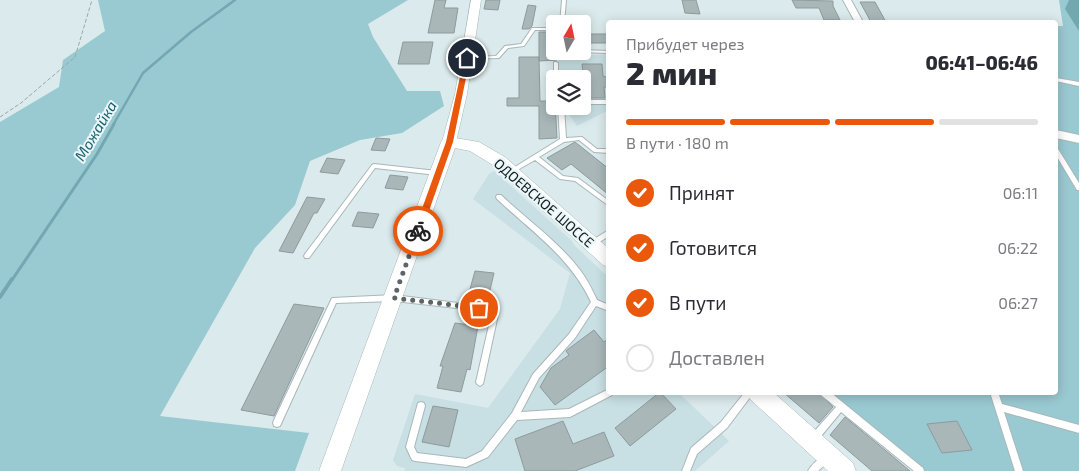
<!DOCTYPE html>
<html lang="ru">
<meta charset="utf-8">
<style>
:root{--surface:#fff;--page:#f2f2f3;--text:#2b2b33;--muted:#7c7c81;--line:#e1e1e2;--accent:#ea580c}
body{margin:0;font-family:"Exo 2",sans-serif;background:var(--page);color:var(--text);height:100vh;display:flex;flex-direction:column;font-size:19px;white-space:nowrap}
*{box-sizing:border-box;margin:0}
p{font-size:16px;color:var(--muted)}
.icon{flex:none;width:28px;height:28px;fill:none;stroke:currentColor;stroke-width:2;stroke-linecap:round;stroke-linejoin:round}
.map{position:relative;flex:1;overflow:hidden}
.drawer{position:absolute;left:606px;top:20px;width:452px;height:375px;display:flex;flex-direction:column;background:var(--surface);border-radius:5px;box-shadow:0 2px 12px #0003}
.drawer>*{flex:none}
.needle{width:32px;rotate:9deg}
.buttons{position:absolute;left:546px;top:15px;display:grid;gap:10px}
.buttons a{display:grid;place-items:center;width:45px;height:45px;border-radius:5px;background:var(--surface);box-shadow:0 2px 12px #0003;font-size:25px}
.pin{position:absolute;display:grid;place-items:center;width:42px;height:42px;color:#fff;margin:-21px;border:2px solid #fff;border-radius:50%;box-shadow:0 1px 5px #0007}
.courier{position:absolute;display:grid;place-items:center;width:50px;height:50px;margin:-25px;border:4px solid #ea580c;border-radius:50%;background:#fff;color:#222;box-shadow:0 1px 6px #0007}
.overview em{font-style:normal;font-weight:800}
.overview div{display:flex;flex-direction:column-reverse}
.overview{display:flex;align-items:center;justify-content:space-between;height:85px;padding:0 20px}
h1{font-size:32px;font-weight:800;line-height:38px}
.bar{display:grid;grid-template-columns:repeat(4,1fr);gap:8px 5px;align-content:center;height:60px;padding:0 20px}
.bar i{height:6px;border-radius:4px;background:var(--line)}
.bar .on{background:var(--accent)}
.bar p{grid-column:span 4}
ol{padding:0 20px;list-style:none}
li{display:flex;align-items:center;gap:15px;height:55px}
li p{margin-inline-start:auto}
li .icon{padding:5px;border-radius:50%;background:var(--accent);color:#fff;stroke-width:4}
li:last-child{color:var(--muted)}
li i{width:28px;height:28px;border:2px solid var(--line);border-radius:50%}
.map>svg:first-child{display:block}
.built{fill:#c8dfe3}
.green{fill:#99c9d1}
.water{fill:#73a8b1}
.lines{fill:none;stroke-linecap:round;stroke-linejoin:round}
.stream-far2{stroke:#73a8b1;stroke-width:2.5}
.stream-far1{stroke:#73a8b1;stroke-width:3}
.stream{stroke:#73a8b1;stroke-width:4}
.building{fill:#a9b7b9;stroke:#8d9b9d}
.service-casing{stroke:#a9b7b9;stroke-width:2}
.minor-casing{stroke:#a9b7b9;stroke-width:2}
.tertiary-casing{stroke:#a9b7b9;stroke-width:1}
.secondary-casing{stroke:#a9b7b9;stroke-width:1}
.path{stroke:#9ba7a8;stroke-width:1;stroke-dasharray:4 2;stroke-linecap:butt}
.service{fill:#fff;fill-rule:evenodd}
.minor{fill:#fff;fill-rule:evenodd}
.tertiary{fill:#fff;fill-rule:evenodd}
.secondary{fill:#fff;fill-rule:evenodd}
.route{fill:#ea580c}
.done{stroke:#5c6465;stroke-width:5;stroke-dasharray:0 9}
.labels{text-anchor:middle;stroke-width:4;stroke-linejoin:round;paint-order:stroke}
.street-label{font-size:14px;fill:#171c1d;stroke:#e9f7fa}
.water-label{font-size:15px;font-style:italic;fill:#1b626c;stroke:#e9f7fa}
</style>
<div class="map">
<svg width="1079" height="471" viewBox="0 0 1079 471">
<rect width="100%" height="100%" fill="#dbeaec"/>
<path class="built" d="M609 54V110L577 126 563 106H582V79H559L558 57Z
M494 171 571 240 575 246 609 278V392L679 393 729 441 695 471H404L405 468 397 466 393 460 415 394 488 408 560 309 570 273 473 199 489 174Z"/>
<path class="green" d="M98 0H408L368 24 373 37 407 91H440L444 106 402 133 360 140 310 161 295 205 255 248 160 416 309 433 295 471H0V122L59 87 63 60 105 31Z
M1059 0H1079V137L1056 133V26H1063Z
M1056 138 1079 143V471H924L827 393 1056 392Z"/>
<path class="water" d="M1069 0H1079V31L1065 9Z"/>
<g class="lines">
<path class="stream-far2" d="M113 125 143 73 191 32 235 0"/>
<path class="stream-far1" d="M12 280 97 154 114 124"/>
<path class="stream" d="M0 297 12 279"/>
</g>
<path class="building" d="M435 0H446L444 8H458L454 33H428Z
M486 0H500L498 10 484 9Z
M682 0H696L700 14 685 13Z
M792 0 833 1V6L840 20H824L819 8H796Z
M860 2H875L886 22H871Z
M528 5 536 6 532 26 529 29H522Z
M539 32H555L557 60 539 61Z
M582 34H609V43H582Z
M403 42H433L429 64H398Z
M519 57H539L540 101H555L557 138 539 139V106H507V98H519Z
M582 64H602L603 76 609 78V87H604L605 98H585Z
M376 138 390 139 385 151 371 150Z
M575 142 609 169V195L571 164 562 170 547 158Z
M327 158 345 160 338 174 320 172Z
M390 175 408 177 403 190 385 188Z
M307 197 325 199 317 213H314L293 253 279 251Z
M358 212 379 214 373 228 352 226Z
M475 271 494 273 487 303 467 300Z
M294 304 324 308 274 416 241 410Z
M455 323 478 326 470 370 467 369 461 392 437 388 443 366H440Z
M594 330 604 342 609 338V366L555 405 540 387 551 368 569 355 566 351 567 350Z
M660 392 676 409 630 446 615 428Z
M783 392H818L833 407 819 423Z
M433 406 458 410 449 447 422 442Z
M845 417 891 455 910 471H872L830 435Z
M563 421 573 444 604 432 614 456 575 471H525L515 439Z
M957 421 972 450 942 453 927 424Z"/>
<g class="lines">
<g class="service-casing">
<path id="service" d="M562 0H566L564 24H560Z
M532 28H555V30H535L524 46 508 48 499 58 467 59 465 58 467 57 496 56 505 46 521 44Z
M582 50 609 51V53L576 52 574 51H582Z
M554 62H556L558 63V79H555V80L554 79Z
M1056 78 1079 82V86L1056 81Z
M582 100H609V104H582Z
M558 106H564L566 138 582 137 597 149H609V153L594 152 579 140 564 142 539 157 563 176 578 178 609 201V206L575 181 560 179 535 160 514 172H510L509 171 510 170 560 139Z
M1056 148 1058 149 1079 183V190H1077L1056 155Z
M374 164 437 171 440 173 437 175 375 168 309 258H305L304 256 305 254 372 165Z
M497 195H501C527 220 558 241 580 270 587 279 592 289 597 300L609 305V311L596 306 575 338 539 378 521 412 569 409 609 389V392H613L612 395 570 417 517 420 488 457 466 467 415 461 412 460 406 447 418 403 421 402 424 403 425 406 414 447 417 453 466 459 482 451 512 413 533 374 569 334 591 302C570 257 532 232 497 199L496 197Z
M607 231H609V236L595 245H591L590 243 591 241Z
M394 295 498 308 499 310 483 384 480 386 477 384 476 382 492 312 394 301 336 303 280 426 277 427 274 426 273 423 274 420 332 298Z
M745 392H754L727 428 697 454 690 471H682L691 448 721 422Z
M820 392H830L923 468 924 471H914L841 412 817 441 814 442 811 441 810 438 811 435 836 407 821 395Z
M990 392H998L1002 404 1079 425V433L1004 412 1023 471H1015Z
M825 455 828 456 829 459 828 462 818 471H808C811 465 819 458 825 455Z"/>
</g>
<g class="minor-casing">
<path id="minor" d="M843 0H851L863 22H855Z
M1056 130 1079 135V143L1056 138Z"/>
</g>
<g class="tertiary-casing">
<path id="tertiary" d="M471 0H481L467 94 456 142 449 147 442 142 455 94Z"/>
</g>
<g class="secondary-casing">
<path id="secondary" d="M449 137 479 142 505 157 609 249V267L603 265 493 165 470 151 455 148 341 471H319L441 142 444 138Z
M747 392H773L853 463 856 471H828L750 399Z"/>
</g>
<path class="path" d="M0 117 21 103 75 57 92 0"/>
<use href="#service" class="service"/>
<use href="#minor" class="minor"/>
<use href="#tertiary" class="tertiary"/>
<use href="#secondary" class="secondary"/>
</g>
<path class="route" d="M467 56 470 58 453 142 422 231 418 234 414 231 446 142 464 58Z"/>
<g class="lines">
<path class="done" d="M418 231 394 298 479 308"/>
</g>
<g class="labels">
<g class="street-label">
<text transform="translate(544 203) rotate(41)" y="5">ОДОЕВСКОЕ ШОССЕ</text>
</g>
<g class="water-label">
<text transform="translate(96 131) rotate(-59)" y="5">Можайка</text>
</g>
</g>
</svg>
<div class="buttons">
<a><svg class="needle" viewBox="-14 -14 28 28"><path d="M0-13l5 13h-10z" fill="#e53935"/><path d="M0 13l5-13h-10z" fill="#7c7c81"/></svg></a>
<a><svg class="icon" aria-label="layers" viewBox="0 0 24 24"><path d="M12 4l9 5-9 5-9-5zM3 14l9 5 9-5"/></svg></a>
</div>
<div class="pin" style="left:479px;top:308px;background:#ea580c"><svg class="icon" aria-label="bag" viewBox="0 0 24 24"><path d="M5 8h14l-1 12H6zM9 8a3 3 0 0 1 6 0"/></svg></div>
<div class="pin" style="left:467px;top:58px;background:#1f2937"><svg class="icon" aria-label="home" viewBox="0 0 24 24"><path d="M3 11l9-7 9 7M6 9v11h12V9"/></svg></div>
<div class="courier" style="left:418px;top:231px"><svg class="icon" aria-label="bike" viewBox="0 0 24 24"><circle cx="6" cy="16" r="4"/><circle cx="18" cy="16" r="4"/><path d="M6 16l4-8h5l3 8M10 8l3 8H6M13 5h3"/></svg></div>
<section class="drawer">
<div class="overview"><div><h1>2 мин</h1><p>Прибудет через</p></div><em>06:41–06:46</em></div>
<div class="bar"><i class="on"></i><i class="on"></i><i class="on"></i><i></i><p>В пути · 180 m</p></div>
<ol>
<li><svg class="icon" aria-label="check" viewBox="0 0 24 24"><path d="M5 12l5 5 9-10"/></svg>Принят<p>06:11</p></li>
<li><svg class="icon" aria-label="check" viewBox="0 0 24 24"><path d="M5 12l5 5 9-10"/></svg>Готовится<p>06:22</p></li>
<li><svg class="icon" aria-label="check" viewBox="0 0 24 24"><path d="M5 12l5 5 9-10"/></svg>В пути<p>06:27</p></li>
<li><i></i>Доставлен</li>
</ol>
</section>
</div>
